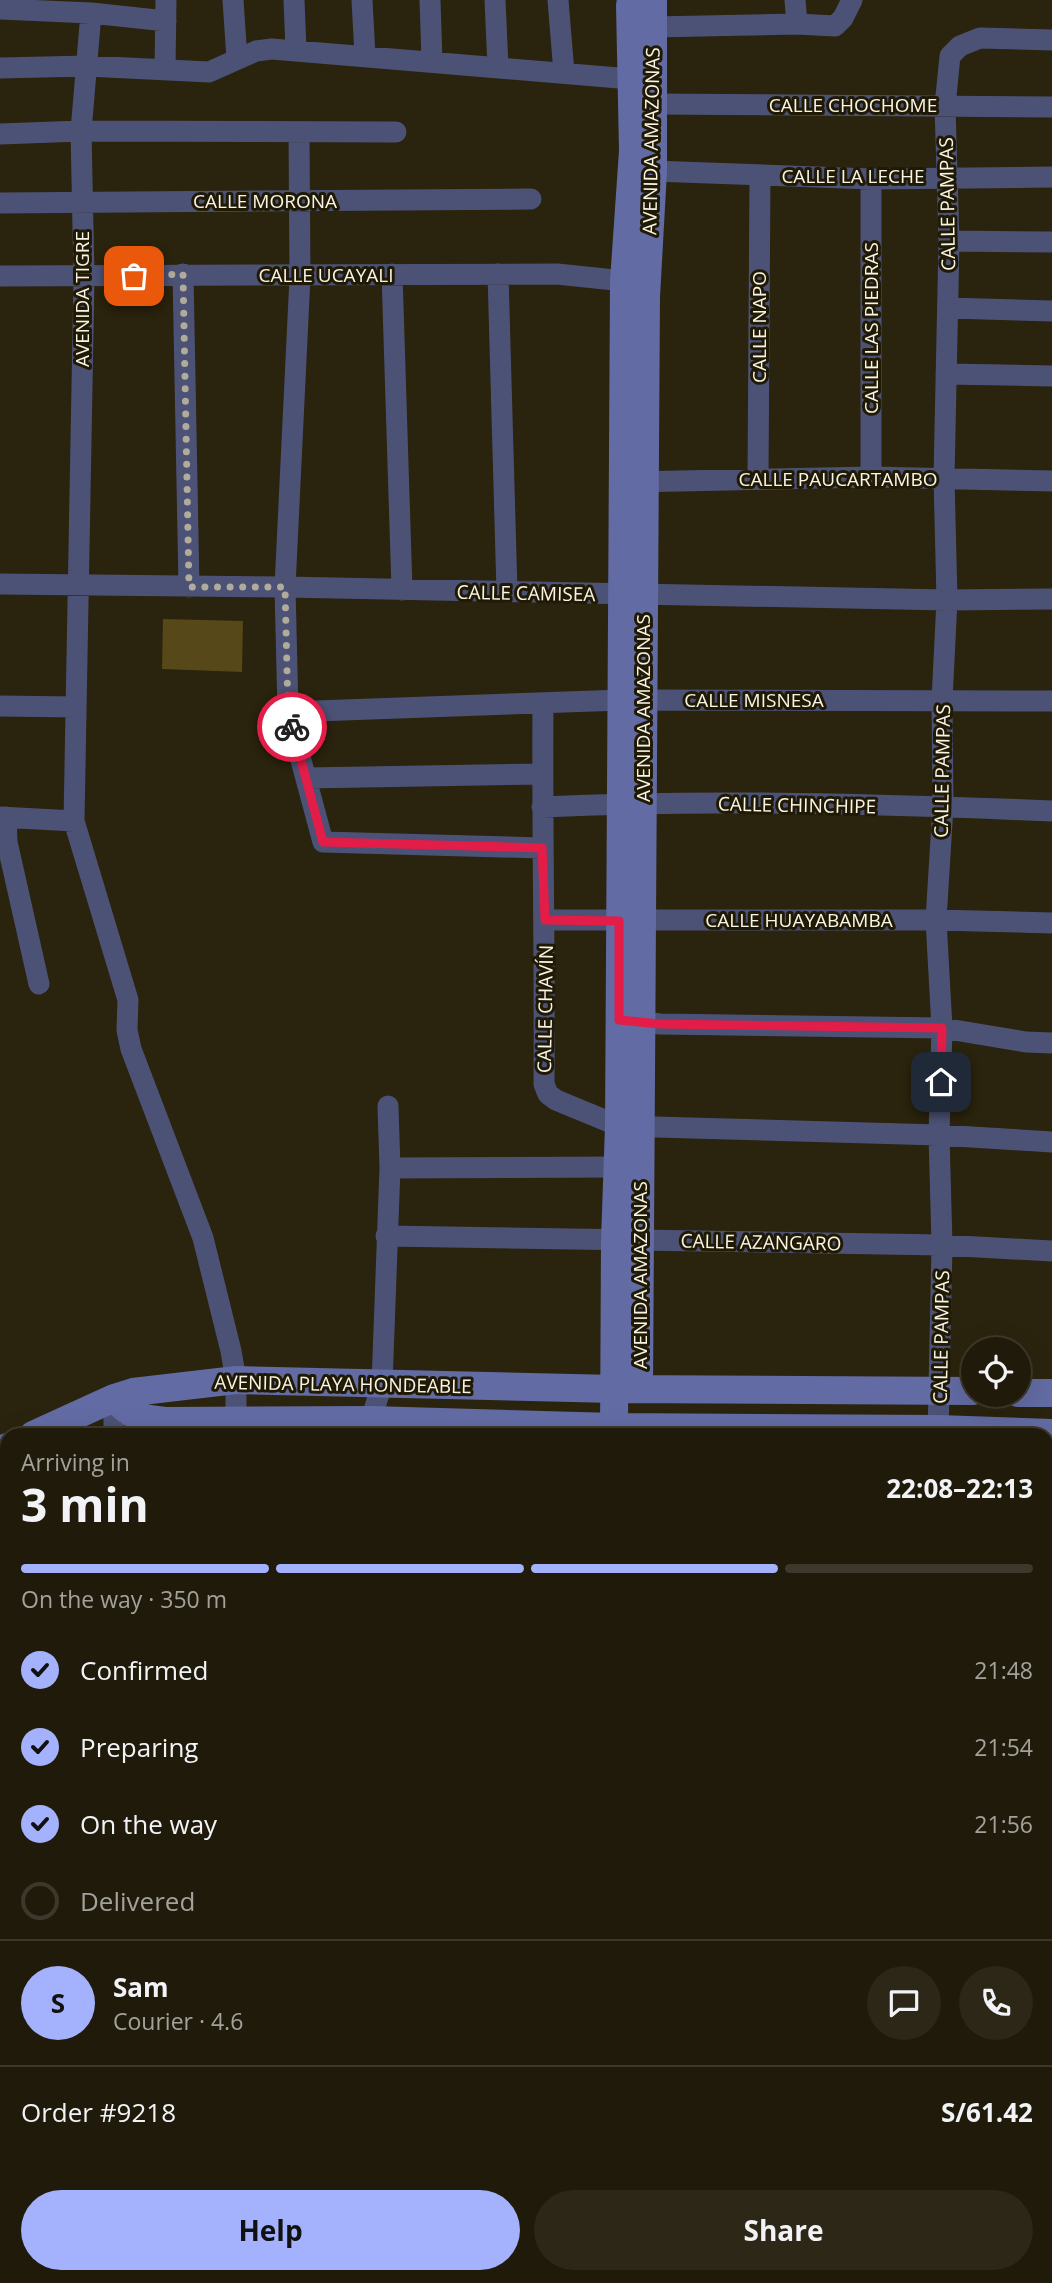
<!DOCTYPE html>
<meta charset="utf-8">
<style>
:root{--surface:#201a0a;--page:#2d2718;--text:#f1f3f6;--muted:#a2a19c;--line:#3d382b;--accent:#a4b1fc}
body{margin:0;font-family:"Open Sans",sans-serif;background:var(--page);color:var(--text);height:100vh;display:flex;flex-direction:column;font-size:26px;white-space:nowrap}
*{box-sizing:border-box;margin:0}
p{font-size:23px;color:var(--muted)}
.icon{flex:none;width:38px;height:38px;fill:none;stroke:currentColor;stroke-width:2;stroke-linecap:round;stroke-linejoin:round}
.map{position:relative;flex:1;overflow:hidden}
.panel{position:absolute;left:0px;top:1428px;width:1054px;height:856px;display:flex;flex-direction:column;background:var(--surface);border-radius:21px 21px 0 0;box-shadow:0 7px 28px #0002,0 0 0 2px var(--line)}
.panel>*{flex:none}
.tools{position:absolute;left:961px;top:1337px;display:grid;gap:14px}
.tools a{display:grid;place-items:center;width:70px;height:70px;border-radius:50%;background:var(--surface);box-shadow:0 7px 28px #0002,0 0 0 2px var(--line);font-size:35px}
.pin{position:absolute;display:grid;place-items:center;width:60px;height:60px;color:#fff;margin:-30px;border-radius:14px;box-shadow:0 4px 10px #0006}
.courier{position:absolute;display:grid;place-items:center;width:70px;height:70px;margin:-35px;border:5px solid #e11d48;border-radius:50%;background:#fff;color:#222;box-shadow:0 2px 9px #0007}
.headline em{font-style:normal;font-weight:700}
.headline div{display:flex;flex-direction:column-reverse}
.headline{display:flex;align-items:center;justify-content:space-between;height:119px;padding:0 21px}
h1{font-size:46px;font-weight:700;line-height:52px}
.bar{display:grid;grid-template-columns:repeat(4,1fr);gap:10px 7px;align-content:center;height:84px;padding:0 21px}
.bar i{height:9px;border-radius:5px;background:var(--line)}
.bar .selected{background:var(--accent)}
.bar p{grid-column:span 4}
.line{display:flex;align-items:center;gap:18px;padding:0 21px;border-top:2px solid var(--line)}
.line div{flex:1}
.round{display:grid;place-items:center;flex:none;width:74px;height:74px;border-radius:37px;background:var(--page)}
ol{padding:0 21px;list-style:none}
li{display:flex;align-items:center;gap:21px;height:77px}
li p{margin-inline-start:auto}
li .icon{padding:7px;border-radius:50%;background:var(--accent);color:#111;stroke-width:4}
li:last-child{color:var(--muted)}
li i{width:38px;height:38px;border:4px solid var(--line);border-radius:50%}
.primary-button{display:flex;gap:14px;margin-top:auto;padding:14px 21px}
.primary-button a{flex:1;height:80px;border-radius:42px;background:var(--accent);color:#111;font-size:28px;font-weight:700;line-height:80px;text-align:center}
.primary-button a+a{background:var(--page);color:var(--text)}
.map>svg:first-child{display:block}
.garden{fill:#564819}
.lines{fill:none;stroke-linecap:round;stroke-linejoin:round}
.street{stroke:#4c5275;stroke-width:21}
.secondary{stroke:#626ba3;stroke-width:28}
.done{stroke:#b0ab9a;stroke-width:7;stroke-dasharray:0 12.6}
.route{stroke:#e11d48;stroke-width:9}
.labels{text-anchor:middle;stroke-width:6;stroke-linejoin:round;paint-order:stroke}
.street-label{font-size:19px;fill:#f8f4e6;stroke:#201a05}
</style>
<div class="map">
<svg width="1052" height="2283" viewBox="0 0 1052 2283">
<rect width="100%" height="100%" fill="#2a230d"/>
<path class="garden" d="M163 619 243 621 242 672 162 669Z"/>
<g class="lines">
<path class="street" d="M233 0 237 59
M294 0 296 50
M362 0 365 56
M430 0 432 61
M495 0 498 67
M558 0 564 73
M795 0 797 24
M0 9 91 13 166 21
M91 13 81 131 84 277 74 821 128 1000 127 1030 131 1049 203 1238 231 1351 236 1380V1422
M653 27 797 24 835 26 843 18 852 0
M0 68 87 66 209 72 256 51 272 49 631 79
M165 70 166 0
M653 104 1052 107
M299 132 300 277 285 587 288 712 323 842 542 848
M0 134 81 131 396 132
M653 171 871 179 1052 177
M871 179V477
M0 203 531 199
M949 241 1052 242
M183 274 189 587
M392 274 402 590
M498 274 507 592
M0 276 557 274 624 281 635 289
M948 308 1052 311
M946 374 1052 376
M758 479 760 175
M631 482 871 477 1052 481
M0 584 285 587 947 600 1052 599
M543 703C542 830 545 957 544 1084L548 1094 556 1100 619 1126 939 1135 1052 1142
M0 706 76 707
M288 712 622 700 1052 701
M306 778 542 774
M542 807C712 799 883 804 1052 811
M0 817 74 821
M6 817 7 842 39 984
M545 920H936L1052 923
M628 1020 660 1024 942 1028 1026 1042 1052 1043
M390 1168 617 1167
M386 1236 942 1245 1052 1251
M114 1435V1398
M371 1435V1420L382 1384 390 1168 388 1106
M938 1435 942 1245 939 1135 942 1028 936 920 943 806 942 700 947 600 944 478 949 241 945 106 950 56 960 46 980 38 1052 40
M1046 1584H1052
M1046 1941 1052 1933
M1046 2012 1049 2022 1046 2037
M0 2099 7 2105
M214 2277 220 2283
M785 2283 786 2277"/>
<path class="secondary" d="M639 1389 646 297 653 171V0
M1018 1393H1052
M114 1398C132 1418 141 1418 167 1421L371 1420 614 1427 939 1429 1052 1433
M33 1435 114 1398 133 1392 236 1380 615 1389 973 1391
M614 1435 615 1240 619 1126 624 281 633 151 630 5
M0 1450 7 1447"/>
</g>
<g class="lines">
<path class="done" d="M134 276 183 274 189 587H285L288 712 292 727"/>
<path class="route" d="M292 727 323 842 542 848 545 920 619 921V1020L660 1024 942 1028 941 1082"/>
</g>
<g class="labels">
<g class="street-label">
<text x="853" y="112">CALLE CHOCHOME</text>
<text transform="translate(651 141) rotate(-89)" y="7">AVENIDA AMAZONAS</text>
<text x="853" y="183">CALLE LA LECHE</text>
<text x="265" y="208">CALLE MORONA</text>
<text transform="translate(947 204) rotate(-91)" y="7">CALLE PAMPAS</text>
<text x="326" y="282">CALLE UCAYALI</text>
<text transform="translate(82 299) rotate(-90)" y="7">AVENIDA TIGRE</text>
<text transform="translate(759 327) rotate(-90)" y="7">CALLE NAPO</text>
<text transform="translate(871 328) rotate(-90)" y="7">CALLE LAS PIEDRAS</text>
<text x="838" y="486">CALLE PAUCARTAMBO</text>
<text transform="translate(526 593) rotate(1)" y="7">CALLE CAMISEA</text>
<text x="754" y="707">CALLE MISNESA</text>
<text transform="translate(643 708) rotate(-90)" y="7">AVENIDA AMAZONAS</text>
<text transform="translate(942 771) rotate(-89)" y="7">CALLE PAMPAS</text>
<text transform="translate(797 805) rotate(1)" y="7">CALLE CHINCHIPE</text>
<text x="799" y="927">CALLE HUAYABAMBA</text>
<text transform="translate(545 1009) rotate(-89)" y="7">CALLE CHAVÍN</text>
<text transform="translate(761 1242) rotate(1)" y="7">CALLE AZANGARO</text>
<text transform="translate(640 1275) rotate(-90)" y="7">AVENIDA AMAZONAS</text>
<text transform="translate(941 1337) rotate(-89)" y="7">CALLE PAMPAS</text>
<text transform="translate(343 1384) rotate(1)" y="7">AVENIDA PLAYA HONDEABLE</text>
</g>
</g>
</svg>
<div class="tools">
<a><svg class="icon" aria-label="locate" viewBox="0 0 24 24"><circle cx="12" cy="12" r="6"/><path d="M12 2v4M12 18v4M2 12h4M18 12h4"/></svg></a>
</div>
<div class="pin" style="left:134px;top:276px;background:#ea580c"><svg class="icon" aria-label="bag" viewBox="0 0 24 24"><path d="M5 8h14l-1 12H6zM9 8a3 3 0 0 1 6 0"/></svg></div>
<div class="pin" style="left:941px;top:1082px;background:#1f2937"><svg class="icon" aria-label="home" viewBox="0 0 24 24"><path d="M3 11l9-7 9 7M6 9v11h12V9"/></svg></div>
<div class="courier" style="left:292px;top:727px"><svg class="icon" aria-label="bike" viewBox="0 0 24 24"><circle cx="6" cy="16" r="4"/><circle cx="18" cy="16" r="4"/><path d="M6 16l4-8h5l3 8M10 8l3 8H6M13 5h3"/></svg></div>
<section class="panel">
<div class="headline"><div><h1>3 min</h1><p>Arriving in</p></div><em>22:08–22:13</em></div>
<div class="bar"><i class="selected"></i><i class="selected"></i><i class="selected"></i><i></i><p>On the way · 350 m</p></div>
<ol>
<li><svg class="icon" aria-label="check" viewBox="0 0 24 24"><path d="M5 12l5 5 9-10"/></svg>Confirmed<p>21:48</p></li>
<li><svg class="icon" aria-label="check" viewBox="0 0 24 24"><path d="M5 12l5 5 9-10"/></svg>Preparing<p>21:54</p></li>
<li><svg class="icon" aria-label="check" viewBox="0 0 24 24"><path d="M5 12l5 5 9-10"/></svg>On the way<p>21:56</p></li>
<li><i></i>Delivered</li>
</ol>
<div class="line" style="height:126px"><b class="round" style="background:var(--accent);color:#111">S</b><div><b>Sam</b><p>Courier · 4.6</p></div><a class="round"><svg class="icon" aria-label="chat" viewBox="0 0 24 24"><path d="M4 5h16v11H9l-5 4z"/></svg></a><a class="round"><svg class="icon" aria-label="phone" viewBox="0 0 24 24"><path d="M5 4h4l2 5-3 2q2 4 5 5l2-3 5 2v4C11 20 4 13 5 4z"/></svg></a></div>
<div class="line" style="height:91px"><div>Order #9218</div><b>S/61.42</b></div>
<div class="primary-button"><a>Help</a><a>Share</a></div>
</section>
</div>
